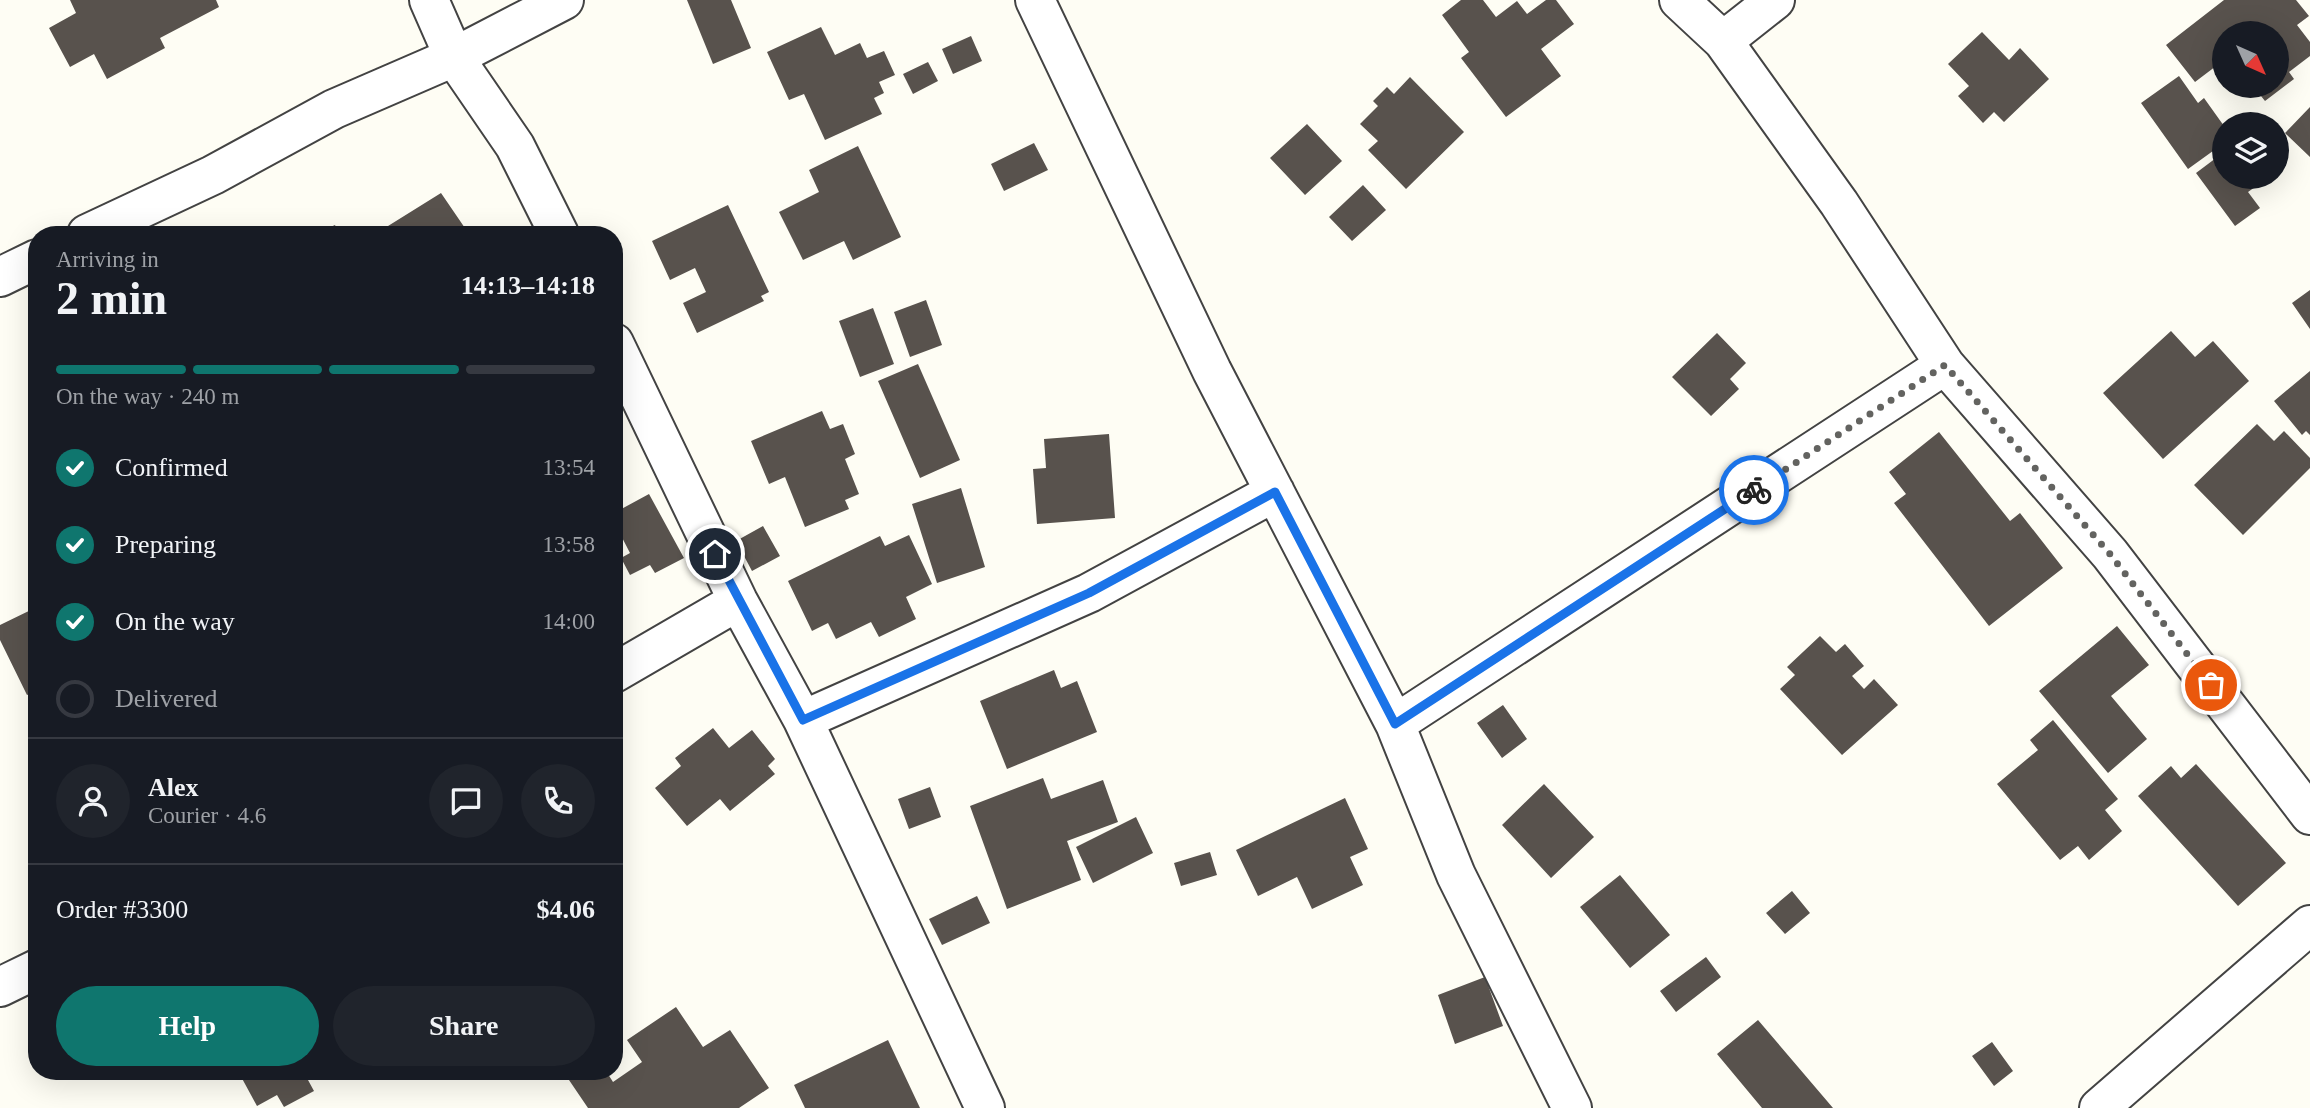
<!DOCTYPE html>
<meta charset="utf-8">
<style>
:root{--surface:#171b24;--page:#20242c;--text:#f1f3f6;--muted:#9ea1a6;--line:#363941;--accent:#0f766e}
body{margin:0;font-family:Georgia,serif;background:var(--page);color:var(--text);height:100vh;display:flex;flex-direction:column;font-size:26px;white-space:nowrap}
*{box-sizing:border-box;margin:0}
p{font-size:23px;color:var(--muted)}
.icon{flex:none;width:38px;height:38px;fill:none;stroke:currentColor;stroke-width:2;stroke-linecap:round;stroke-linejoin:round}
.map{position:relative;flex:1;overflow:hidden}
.drawer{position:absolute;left:28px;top:226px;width:595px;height:854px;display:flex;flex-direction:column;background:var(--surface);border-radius:28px;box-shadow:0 7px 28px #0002}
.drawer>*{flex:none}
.needle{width:46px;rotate:135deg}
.buttons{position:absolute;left:2212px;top:21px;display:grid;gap:14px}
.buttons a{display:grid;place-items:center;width:77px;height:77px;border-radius:50%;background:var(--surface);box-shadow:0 7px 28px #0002;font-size:35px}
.pin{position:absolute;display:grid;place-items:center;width:60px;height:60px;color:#fff;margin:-30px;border:4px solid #fff;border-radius:50%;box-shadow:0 2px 7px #0007}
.courier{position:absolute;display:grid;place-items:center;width:70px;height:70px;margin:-35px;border:5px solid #1a73e8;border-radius:50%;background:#fff;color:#222;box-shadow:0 2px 9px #0007}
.summary em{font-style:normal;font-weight:700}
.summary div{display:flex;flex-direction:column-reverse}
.summary{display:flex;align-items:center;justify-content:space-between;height:119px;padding:0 28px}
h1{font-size:46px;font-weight:700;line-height:52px}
.bar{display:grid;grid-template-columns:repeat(4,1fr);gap:10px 7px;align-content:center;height:84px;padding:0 28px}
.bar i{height:9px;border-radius:5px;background:var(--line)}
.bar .selected{background:var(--accent)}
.bar p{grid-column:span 4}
.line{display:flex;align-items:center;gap:18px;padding:0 28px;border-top:2px solid var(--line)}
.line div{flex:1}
.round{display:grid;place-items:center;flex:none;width:74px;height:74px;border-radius:37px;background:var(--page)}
ol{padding:0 28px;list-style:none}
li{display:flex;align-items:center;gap:21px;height:77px}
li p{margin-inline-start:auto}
li .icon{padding:7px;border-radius:50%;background:var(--accent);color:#fff;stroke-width:4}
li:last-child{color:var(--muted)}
li i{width:38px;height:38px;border:4px solid var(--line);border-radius:50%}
.button{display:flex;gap:14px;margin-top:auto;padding:14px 28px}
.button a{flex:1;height:80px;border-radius:42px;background:var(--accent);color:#fff;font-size:28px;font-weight:700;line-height:80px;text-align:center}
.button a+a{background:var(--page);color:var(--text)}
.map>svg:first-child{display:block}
.building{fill:#58524d}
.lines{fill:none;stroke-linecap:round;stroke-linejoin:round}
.minor-casing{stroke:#434343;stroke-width:42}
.minor{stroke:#fff;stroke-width:38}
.done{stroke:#636360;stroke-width:7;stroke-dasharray:0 12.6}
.route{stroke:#1a73e8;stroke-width:9}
</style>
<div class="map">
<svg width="2310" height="1108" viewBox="0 0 2310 1108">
<rect width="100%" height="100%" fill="#fefdf4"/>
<path class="building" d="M70 0H216L219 7 160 38 165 48 107 79 94 54 70 67 49 28 76 13Z
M687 0H731L751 48 713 64Z
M1461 0H1483L1496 17 1517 1 1527 14 1546 0H1556L1574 24 1541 49 1561 76 1506 117 1461 58 1469 52 1442 15Z
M2224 0H2296L2309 16 2297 25 2310 42V56L2289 72 2294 79 2265 101 2253 86H2277V33H2224V60L2195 82 2166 45Z
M821 27 835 55 860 43 867 58 884 51 895 75 879 82 884 93 874 98 882 114 825 140 804 94 789 100 767 52Z
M1982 32 2009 60 2020 48 2049 79 2004 122 1994 112 1983 123 1958 96 1969 86 1948 64Z
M971 36 982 61 953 74 942 49Z
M928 62 938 81 913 94 903 74Z
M2179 76 2198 103 2204 98 2224 126V143L2188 169 2141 103Z
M1410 77 1464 132 1406 189 1368 150 1378 141 1360 124 1378 106 1373 101 1387 87 1394 94Z
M2310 107V157L2285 133Z
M1307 124 1342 161 1305 195 1270 158Z
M1034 143 1048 170 1004 191 991 164Z
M858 146 901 237 853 260 844 241 803 260 779 212 819 192 809 170Z
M2224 152V177H2269L2248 192 2260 208 2235 226 2196 173Z
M1363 185 1386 210 1352 241 1329 217Z
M441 193 469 234H382L380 231Z
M728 205 769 292 761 296 764 301 697 333 683 303 706 292 695 268 670 280 652 241Z
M335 225 339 234H315Z
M2310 290V329L2292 303Z
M926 300 942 345 910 357 894 312Z
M873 308 894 364 860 377 839 321Z
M2171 331 2195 357 2213 341 2249 381 2163 459 2103 393Z
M1717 333 1746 363 1730 379 1739 389 1711 416 1672 377Z
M918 364 960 460 920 478 878 381Z
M2310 371V435L2306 431 2302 435 2274 401Z
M822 411 830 429 843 424 855 454 845 459 859 494 845 500 849 509 805 527 785 477 769 484 751 441Z
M2257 424 2274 441 2284 431 2310 458V468L2243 535 2194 485Z
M1939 432 2010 521 2020 513 2063 568 1989 626 1894 503 1906 494 1889 472Z
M1109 434 1115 518 1037 524 1033 469 1046 468 1044 439Z
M961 488 985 567 937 583 912 504Z
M649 494 684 558 655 573 650 565 630 575 621 558 630 553 614 522V513Z
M763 526 780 556 752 571 736 541Z
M909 535 932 584 906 597 916 619 879 637 871 622 836 639 828 623 812 631 788 581 880 536 885 546Z
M37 607V691L27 695 0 640V625Z
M2117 626 2149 665 2111 696 2147 739 2108 773 2039 691Z
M1820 636 1836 652 1845 644 1864 666 1852 676 1864 689 1874 679 1898 705 1842 755 1780 689 1795 675 1787 667Z
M1054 670 1061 688 1077 681 1097 732 1007 769 980 701Z
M1503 705 1527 739 1502 758 1477 723Z
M2053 720 2118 799 2105 810 2122 831 2089 860 2078 846 2060 860 1997 784 2038 750 2030 740Z
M713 728 729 748 752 730 775 759 768 766 775 774 730 811 720 799 687 826 655 788 681 766 675 758Z
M2196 764 2286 863 2238 906 2138 796 2171 766 2181 778Z
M1043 778 1051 799 1103 780 1118 822 1067 841 1081 880 1007 909 970 806Z
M1544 784 1594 837 1551 878 1502 825Z
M930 787 941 817 909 829 898 799Z
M1345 798 1368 849 1350 857 1363 885 1312 909 1297 877 1258 896 1236 850Z
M1136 817 1153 853 1093 883 1076 847Z
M1210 852 1217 875 1181 886 1174 863Z
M1620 875 1670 935 1630 968 1580 907Z
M1792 891 1810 913 1785 934 1766 913Z
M977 896 990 923 942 945 929 919Z
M1706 957 1721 977 1676 1012 1660 991Z
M1485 977 1503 1026 1455 1044 1438 995Z
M676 1007 703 1047 730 1030 769 1088 739 1108H588L569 1080 582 1071H606L613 1082 642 1062 627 1040Z
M1758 1020 1833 1108H1762L1717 1054Z
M888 1040 920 1108H805L794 1085Z
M1992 1042 2013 1071 1994 1086 1972 1056Z
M238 1071H325L308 1080 314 1091 284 1107 277 1095 257 1106Z"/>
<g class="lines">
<g class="minor-casing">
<path id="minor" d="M429 0 454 57 515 146 559 234
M1035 0 1212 371 1395 724 1456 875 1572 1108
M1679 0 1723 41 1839 203 1945 365 2110 554 2310 815
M1723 41 1775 0
M87 234 213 175 334 109 454 57 564 0
M0 277 37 259
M614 343 738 601 803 720 985 1108
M614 673 738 601
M803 720 1089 593 1275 492
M1395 724 1945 365
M0 987 37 969
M2099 1108 2310 925"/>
</g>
<use href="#minor" class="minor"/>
</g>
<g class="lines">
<path class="done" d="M1754 490 1945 365 2110 554 2211 685"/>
<path class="route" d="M715 554 803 720 1089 593 1275 492 1395 724 1754 490"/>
</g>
</svg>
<div class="buttons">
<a><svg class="needle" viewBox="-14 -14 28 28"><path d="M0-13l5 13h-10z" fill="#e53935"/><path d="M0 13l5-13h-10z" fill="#9ea1a6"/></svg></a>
<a><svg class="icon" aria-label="layers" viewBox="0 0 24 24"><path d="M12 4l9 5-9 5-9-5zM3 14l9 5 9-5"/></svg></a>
</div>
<div class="pin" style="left:2211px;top:685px;background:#ea580c"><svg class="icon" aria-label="bag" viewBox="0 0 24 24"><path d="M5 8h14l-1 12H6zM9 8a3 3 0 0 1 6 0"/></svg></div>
<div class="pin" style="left:715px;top:554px;background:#1f2937"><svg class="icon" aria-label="home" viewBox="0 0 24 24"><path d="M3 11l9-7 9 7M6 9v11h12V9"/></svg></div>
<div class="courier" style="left:1754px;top:490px"><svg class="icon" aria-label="bike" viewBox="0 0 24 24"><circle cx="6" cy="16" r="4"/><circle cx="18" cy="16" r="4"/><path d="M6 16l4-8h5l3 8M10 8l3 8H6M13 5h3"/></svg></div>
<section class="drawer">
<div class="summary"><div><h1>2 min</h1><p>Arriving in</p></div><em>14:13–14:18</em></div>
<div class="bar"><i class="selected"></i><i class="selected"></i><i class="selected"></i><i></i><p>On the way · 240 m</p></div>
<ol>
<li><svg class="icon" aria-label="check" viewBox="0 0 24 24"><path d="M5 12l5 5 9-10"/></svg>Confirmed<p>13:54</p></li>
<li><svg class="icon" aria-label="check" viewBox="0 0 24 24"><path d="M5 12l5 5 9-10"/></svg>Preparing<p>13:58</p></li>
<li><svg class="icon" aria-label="check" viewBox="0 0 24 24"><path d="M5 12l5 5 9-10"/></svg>On the way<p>14:00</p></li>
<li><i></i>Delivered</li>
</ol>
<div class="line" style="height:126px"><a class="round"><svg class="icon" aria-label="person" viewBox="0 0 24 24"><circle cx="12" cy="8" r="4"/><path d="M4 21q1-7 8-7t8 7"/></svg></a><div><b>Alex</b><p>Courier · 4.6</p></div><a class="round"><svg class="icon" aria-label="chat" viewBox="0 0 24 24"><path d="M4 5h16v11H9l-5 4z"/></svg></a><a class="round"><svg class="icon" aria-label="phone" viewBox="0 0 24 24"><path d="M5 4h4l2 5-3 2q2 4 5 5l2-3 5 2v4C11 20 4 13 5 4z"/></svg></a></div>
<div class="line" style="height:91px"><div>Order #3300</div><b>$4.06</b></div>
<div class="button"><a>Help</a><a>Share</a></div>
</section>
</div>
